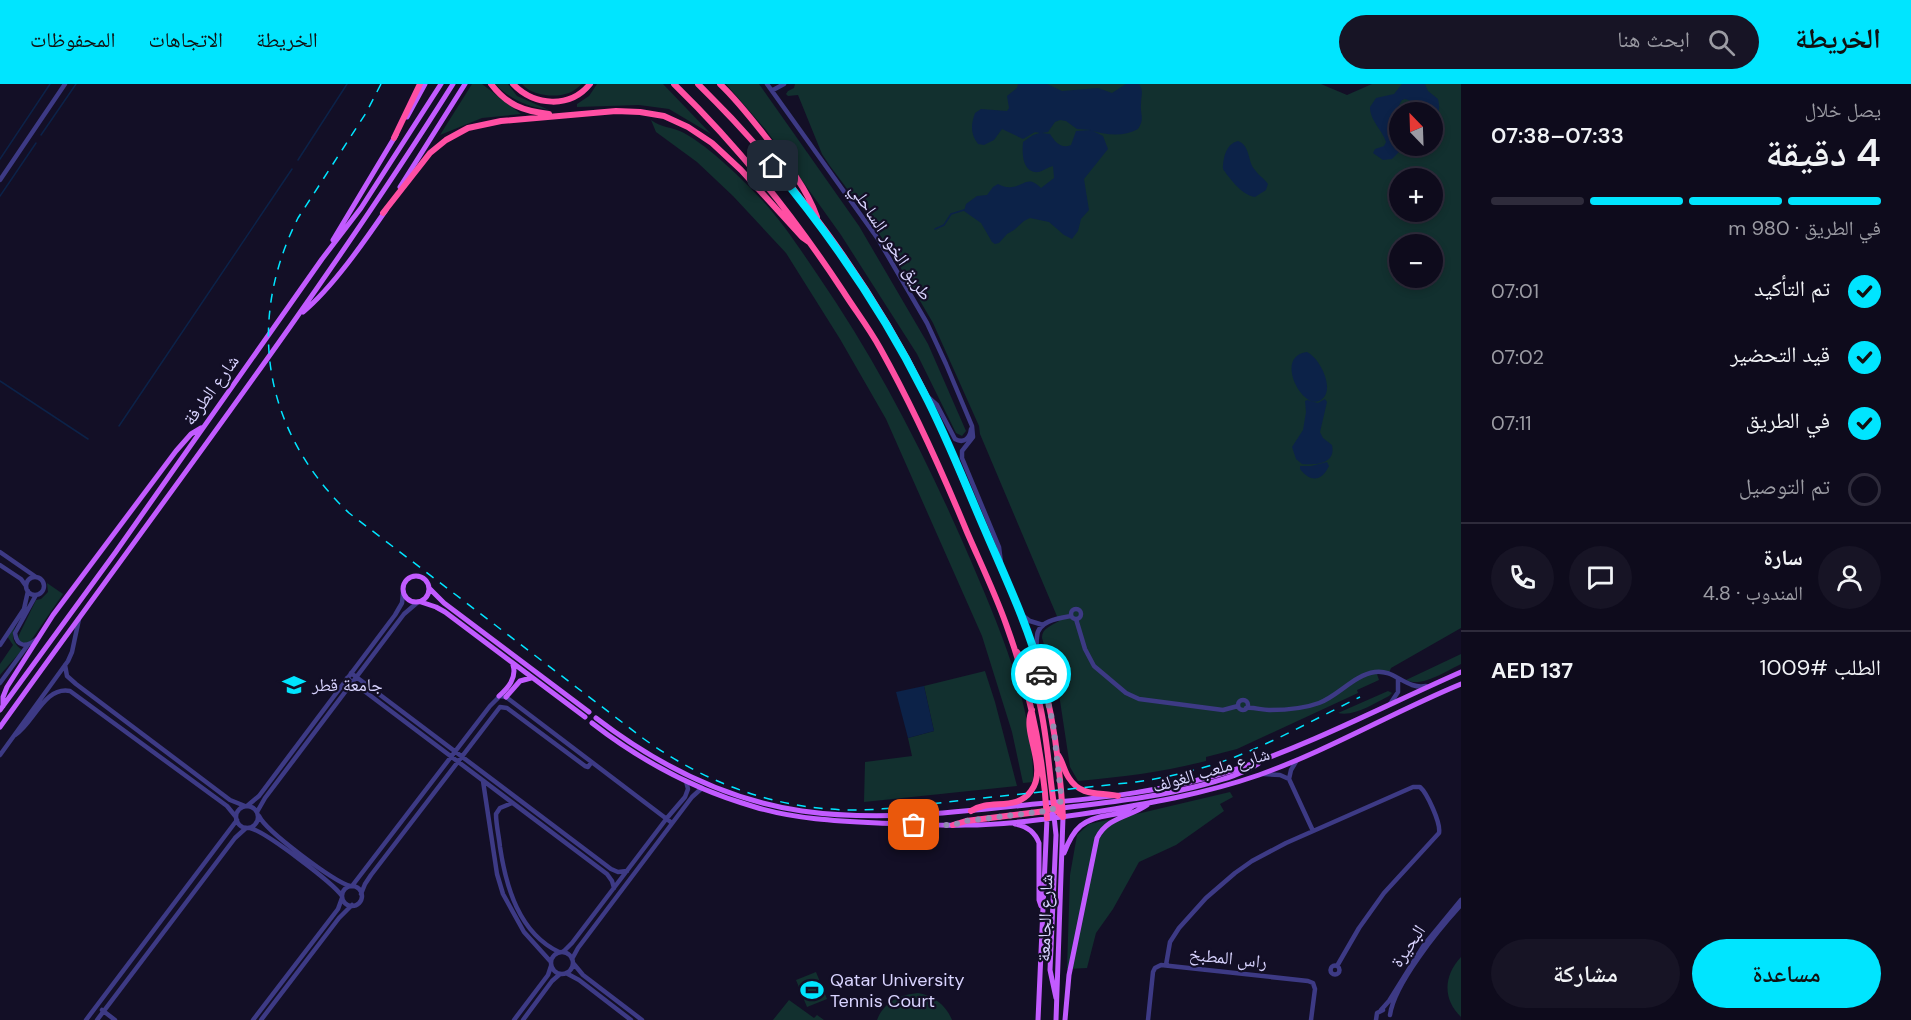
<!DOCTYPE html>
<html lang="ar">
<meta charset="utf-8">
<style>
:root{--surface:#0e0b1c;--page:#171425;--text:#f1f3f6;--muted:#9b9ba3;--line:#2e2b3b;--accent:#00e5ff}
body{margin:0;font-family:"DM Sans","Noto Naskh Arabic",sans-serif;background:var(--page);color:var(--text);direction:rtl;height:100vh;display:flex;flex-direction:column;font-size:22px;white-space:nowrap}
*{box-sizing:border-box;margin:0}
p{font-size:20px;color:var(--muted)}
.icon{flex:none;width:33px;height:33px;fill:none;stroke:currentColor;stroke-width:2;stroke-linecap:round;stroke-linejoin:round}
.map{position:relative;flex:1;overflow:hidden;direction:ltr}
.drawer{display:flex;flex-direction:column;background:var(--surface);width:450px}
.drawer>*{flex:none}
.needle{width:39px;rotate:337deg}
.buttons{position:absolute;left:1389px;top:18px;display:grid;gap:12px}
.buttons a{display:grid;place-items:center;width:54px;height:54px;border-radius:50%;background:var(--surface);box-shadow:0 3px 9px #0003,0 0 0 2px var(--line);font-size:30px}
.pin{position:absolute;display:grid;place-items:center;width:51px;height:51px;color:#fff;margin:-26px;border-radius:12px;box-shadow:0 3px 9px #0006}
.courier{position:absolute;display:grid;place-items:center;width:60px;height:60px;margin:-30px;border:4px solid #00e5ff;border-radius:50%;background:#fff;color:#222;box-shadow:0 2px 8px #0007}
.overview em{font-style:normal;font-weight:600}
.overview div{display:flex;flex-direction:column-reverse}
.overview{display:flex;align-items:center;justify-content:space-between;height:102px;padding:0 30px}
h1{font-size:39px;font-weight:600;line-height:45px}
.bar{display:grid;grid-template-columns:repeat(4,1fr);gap:9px 6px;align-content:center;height:72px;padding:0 30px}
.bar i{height:8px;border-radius:4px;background:var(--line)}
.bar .active{background:var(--accent)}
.bar p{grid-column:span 4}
.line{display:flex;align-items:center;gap:15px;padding:0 30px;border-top:2px solid var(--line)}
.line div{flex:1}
.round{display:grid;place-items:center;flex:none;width:63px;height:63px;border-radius:32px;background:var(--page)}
ol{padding:0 30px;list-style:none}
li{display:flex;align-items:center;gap:18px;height:66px}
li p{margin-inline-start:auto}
li .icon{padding:6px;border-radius:50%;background:var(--accent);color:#111;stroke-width:4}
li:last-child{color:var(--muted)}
li i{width:33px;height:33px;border:3px solid var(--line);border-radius:50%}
.button{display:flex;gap:12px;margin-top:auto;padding:12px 30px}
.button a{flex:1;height:69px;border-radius:36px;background:var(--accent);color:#111;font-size:24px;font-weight:600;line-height:69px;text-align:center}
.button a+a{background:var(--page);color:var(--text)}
header{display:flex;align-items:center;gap:36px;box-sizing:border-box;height:84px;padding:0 30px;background:var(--accent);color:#111}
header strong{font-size:28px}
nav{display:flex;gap:33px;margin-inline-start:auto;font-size:21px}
.search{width:420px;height:54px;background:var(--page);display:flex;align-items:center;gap:15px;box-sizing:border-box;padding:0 21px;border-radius:33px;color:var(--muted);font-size:22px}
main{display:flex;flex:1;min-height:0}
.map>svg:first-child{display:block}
.green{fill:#12302f;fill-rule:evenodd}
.water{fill:#0c2248;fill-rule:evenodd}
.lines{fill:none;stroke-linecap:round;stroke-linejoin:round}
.stream{stroke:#0c2248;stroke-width:1.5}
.minor{stroke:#3d3a85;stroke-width:4.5}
.major{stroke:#c25bff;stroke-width:5}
.highway{stroke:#ff4fa3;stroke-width:6}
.rail{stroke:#00e5ff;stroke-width:1.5;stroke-dasharray:9 8;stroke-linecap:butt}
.done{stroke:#948fb3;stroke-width:6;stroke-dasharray:0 10.8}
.route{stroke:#00e5ff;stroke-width:8}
.labels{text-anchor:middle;stroke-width:4.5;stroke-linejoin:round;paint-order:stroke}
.street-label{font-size:18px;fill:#d9d4ff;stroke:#130f26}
.poi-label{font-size:18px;fill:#d9d4ff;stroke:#130f26;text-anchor:start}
</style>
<header>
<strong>الخريطة</strong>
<div class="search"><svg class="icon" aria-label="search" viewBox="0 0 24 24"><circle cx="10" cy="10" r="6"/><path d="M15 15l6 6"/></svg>ابحث هنا</div>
<nav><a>الخريطة</a><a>الاتجاهات</a><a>المحفوظات</a></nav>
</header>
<main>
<section class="drawer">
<div class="overview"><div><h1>4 دقيقة</h1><p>يصل خلال</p></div><em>07:33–07:38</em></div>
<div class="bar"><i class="active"></i><i class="active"></i><i class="active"></i><i></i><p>في الطريق · 980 m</p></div>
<ol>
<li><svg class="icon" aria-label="check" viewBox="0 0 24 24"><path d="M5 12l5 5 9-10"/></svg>تم التأكيد<p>07:01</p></li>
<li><svg class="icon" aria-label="check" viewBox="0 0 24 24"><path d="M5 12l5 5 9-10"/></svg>قيد التحضير<p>07:02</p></li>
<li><svg class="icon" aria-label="check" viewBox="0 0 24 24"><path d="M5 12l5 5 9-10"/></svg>في الطريق<p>07:11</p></li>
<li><i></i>تم التوصيل</li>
</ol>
<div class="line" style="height:108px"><a class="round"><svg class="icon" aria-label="person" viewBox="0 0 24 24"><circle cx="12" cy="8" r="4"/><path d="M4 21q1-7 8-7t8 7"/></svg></a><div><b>سارة</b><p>المندوب · 4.8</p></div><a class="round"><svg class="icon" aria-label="chat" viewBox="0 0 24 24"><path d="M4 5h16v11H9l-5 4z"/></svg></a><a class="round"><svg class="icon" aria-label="phone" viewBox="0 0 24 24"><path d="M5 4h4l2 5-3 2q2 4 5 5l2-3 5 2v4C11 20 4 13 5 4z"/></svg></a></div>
<div class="line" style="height:78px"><div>الطلب #1009</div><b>AED 137</b></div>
<div class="button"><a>مساعدة</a><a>مشاركة</a></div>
</section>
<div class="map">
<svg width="1461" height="936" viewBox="0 0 1461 936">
<rect width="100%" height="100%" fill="#130f26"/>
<path class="green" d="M472 0H482L521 30 482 34 440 51Z
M495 0H508L517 12 549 26C526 22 511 16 495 0Z
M522 0H582C578 3 574 7 569 9 555 14 532 12 522 0Z
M597 0H663L711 50 669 25 639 21 577 23V20L589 12Z
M726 0H759L859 142 928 260 966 347 962 352 956 349 917 270 841 151 766 46Z
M795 0H1321L1347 11 1372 0H1461V544L1391 584 1388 591 1377 590 1379 596 1357 606 1358 609 1237 665 1206 673V677C1164 688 1122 693 1078 697L1070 683 1059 610 1042 554C1042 544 1051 542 1059 537L980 350 979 342 933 239 892 169 863 126 830 82 822 70 798 11 788 12 786 10 788 7 794 4ZM1400 28H1432V62H1400ZM1400 94H1432V128H1400ZM1400 160H1432V194H1400Z
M651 36C661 44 673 43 684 49 711 64 742 95 763 117 783 139 800 165 817 190 879 280 928 377 971 477 1000 545 1034 623 1033 698L1023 699 1012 648 982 552 886 335 840 255 786 169 733 112 697 78 656 48Z
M47 499 63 510 30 558 25 559 20 558 18 553 36 516 41 515 48 508Z
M16 539C13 550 9 556 22 566L0 591V580L13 561 7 552Z
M1461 570V580C1446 587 1422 604 1406 596Z
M985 587 995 618 1017 702 864 718 865 678 912 672 908 654 934 647 924 602Z
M1388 607 1392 609 1389 612C1375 619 1354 633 1338 629Z
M1230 708 1233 713 1220 720 1224 727 1176 761 1139 778 1113 825 1096 849 1087 884 1067 885 1070 791 1077 751 1089 740 1141 729Z
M1461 873V933C1442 915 1444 891 1461 873Z
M816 888 827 915 807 923 796 896Z
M918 909C934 912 946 921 952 936H877C884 918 899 911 918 909Z
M789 916 814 934 817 931 824 936H773Z"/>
<path class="water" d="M1018 0H1047L1062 7 1098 4 1112 9 1126 0H1139C1144 8 1141 11 1141 20 1140 31 1145 34 1138 45 1124 53 1107 51 1093 47L1103 52 1108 65 1084 95 1089 126 1081 135 1078 147 1072 155 1064 151 1049 138 1030 134 1024 137 1014 146 1007 150 999 159 995 160 992 158 981 139 964 127 966 120 977 112 987 111 993 103 998 100C1002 102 1007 104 1012 103 1025 101 1028 91 1041 104L1054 94 1053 82C1048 83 1043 87 1039 88 1022 90 1022 69 1023 58L1033 51 1040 49 1035 48 1023 55 1002 45 994 56 984 61 978 60C970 50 971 40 975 29L981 25 1007 27 1009 24 1007 12 1017 4ZM1060 36 1066 37 1077 45 1091 46 1076 47 1071 61C1061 65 1055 58 1050 50L1042 49 1048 48 1055 38Z
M1402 0H1425L1428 7 1438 15C1440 23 1440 31 1433 35L1432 28H1421C1418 21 1413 17 1405 15L1402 16C1397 24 1391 39 1393 49 1395 55 1399 59 1400 67L1392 75 1383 76 1373 69 1375 65 1384 62 1386 58C1382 45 1370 37 1370 23L1376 14 1394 10Z
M1238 57C1251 62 1247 77 1255 86 1259 92 1264 94 1268 100L1266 106 1255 113C1242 111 1230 95 1223 85 1223 74 1226 60 1238 57Z
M1307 268C1320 274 1336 306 1321 316 1303 328 1273 272 1307 268Z
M1325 315 1327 318 1320 348 1323 354 1332 361C1336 380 1317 381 1302 380L1296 375 1292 363 1303 346 1306 328 1305 317 1307 316 1318 319Z
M1327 378 1329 382C1322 397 1311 399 1300 385V382H1311Z
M924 602 934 647 908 654 896 608Z"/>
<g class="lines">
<path class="stream" d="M41 51 76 0
M0 75 50 0
M298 76 347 0
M0 112 36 59
M935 145 944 141 951 130 964 126
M0 297 88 355
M119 342 292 85"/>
<path class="minor" d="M767 0 878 155 927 239 946 280 972 342 973 353 962 367V374L999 463 1001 479
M773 6 784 0
M0 96 65 0
M927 312 937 321 955 355C964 360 970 354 971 345
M0 468 36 493
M0 481 21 495 26 502
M26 502a9 9 0 1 1 18 0a9 9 0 1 1-18 0Z
M36 511 15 549C17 564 27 563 37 555
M1071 530a5 5 0 1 1 10 0a5 5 0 1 1-10 0Z
M1022 531 1030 537 1043 541
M1076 535 1085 565 1094 582 1126 609 1139 615 1223 626 1238 622
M0 561 24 525 28 507
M1035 572C1038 565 1036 560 1037 553 1037 537 1059 534 1071 532
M65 581 67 592 76 600 230 716 245 722
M351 589 611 785 618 788 627 787
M347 594 607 790 612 797 614 804
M0 599 27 562
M1238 621a5 5 0 1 1 10 0a5 5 0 1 1-10 0Z
M1390 620 1398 608V595
M1246 624C1254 623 1261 626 1269 626 1286 626 1303 625 1319 619 1338 612 1354 591 1375 588 1395 585 1406 606 1426 602
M15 651C34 639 44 602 70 607L227 722 236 733
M0 671 68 577 72 568 79 535
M1297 676 1291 686 1289 695 1313 747
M1263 690 1280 691 1289 695
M483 697 497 790 503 810 524 848 551 878
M512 719 500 724 496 730C496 741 499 752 500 763 506 803 519 849 559 868
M236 733a11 11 0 1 1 22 0a11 11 0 1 1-22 0Z
M247 722 259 712 395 531 402 519 403 509
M257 728 265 714 404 530 418 518
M259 732C266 747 333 797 350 802
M250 744C266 748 333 799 342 812
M352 802 490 622 500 612 506 613 672 739
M342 812a10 10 0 1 1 20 0a10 10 0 1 1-20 0Z
M361 810 365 800 371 791 500 623 507 624 585 682 588 683 591 679
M551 879a11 11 0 1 1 22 0a11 11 0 1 1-22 0Z
M563 868 572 859 667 734 685 713 688 705 686 697
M572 875 578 864 692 713 702 704
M573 879 583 891 642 936
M1166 881 1170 858 1179 844 1206 814 1235 789 1252 777 1286 759 1413 703H1420C1427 709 1441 739 1439 749L1384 809 1359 844 1337 882
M1330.5 886a4.5 4.5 0 1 1 9 0a4.5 4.5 0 1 1-9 0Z
M566 889 579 896 631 936
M102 926 115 936
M1381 926 1389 917 1424 861 1461 816
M1390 931C1394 900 1439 845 1461 821
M86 936 237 736
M97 936 235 754 246 744
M253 936 338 825 342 814
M261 936 339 834 352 821
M514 936 548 891 551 882
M523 936 552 897 560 890
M1148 936 1153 888 1155 884 1161 881 1308 897 1313 899 1315 905 1311 936
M1376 936 1377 929 1383 926"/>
<path class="major" d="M407 33 425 0
M400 103 465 0
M333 156 396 51
M303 228C332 204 364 158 386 126
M403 505a13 13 0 1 1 26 0a13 13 0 1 1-26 0Z
M429 504 444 519 589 628
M421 518 436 523 445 528 585 633
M499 612C508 604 517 594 513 581
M506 613 520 597 531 594
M3 622V613L7 603 53 531 176 367 191 350 201 344
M0 626 115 469 322 175 361 124 441 0
M596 634C656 680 727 716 802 727 879 738 959 728 1035 720 1103 714 1169 707 1234 686 1312 660 1386 621 1461 588
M592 639C641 677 695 706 755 723 795 735 836 737 878 739 907 740 936 742 965 741 1006 741 1048 735 1089 729 1147 720 1204 710 1259 691 1329 666 1393 628 1461 600
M0 643C153 430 313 222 453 0
M1054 732 1056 751 1050 886 1056 914
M1047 734 1053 729 1062 724C1111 718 1159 713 1206 700 1225 695 1242 690 1258 680
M1015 740C1027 742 1035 748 1039 759V816L1041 822
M1064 769C1074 743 1083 735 1110 731 1119 730 1126 728 1133 722
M1038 936 1047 734
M1056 936 1063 733
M1065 936 1069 891 1097 754C1107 733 1130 733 1147 721"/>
<path class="highway" d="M491 0C507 21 523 27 549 30
M513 0C534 22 570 25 590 0
M674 0C739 63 793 131 843 207 855 226 869 244 880 264 913 323 941 385 967 448 980 478 995 509 1006 540 1029 603 1043 668 1047 734
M698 0C789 89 868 195 925 309 944 348 960 390 978 430 1000 481 1024 532 1040 585 1054 633 1060 683 1063 733
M720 0C738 17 754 38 769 57 788 81 807 105 817 133
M394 54 420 0
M383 129 430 69 446 56 468 44 501 37 616 27 640 28 664 32 688 43 712 59 741 86 802 153 809 158
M1017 568C1046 601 1047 678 1054 721L1056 726 1063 733
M1058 671C1063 678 1064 687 1069 694 1081 713 1099 708 1118 712
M971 727C990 714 1016 728 1031 707 1049 683 1021 648 1032 626
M953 741 966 737 1046 727 1058 722"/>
<path class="rail" d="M381 0 366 29 298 134C245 239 264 348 349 429L644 655C708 701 781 727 860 726 895 725 930 720 964 716 1022 710 1079 704 1136 698 1170 693 1203 685 1235 673 1278 656 1319 633 1360 613"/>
</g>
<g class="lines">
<path class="done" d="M914 741H953L966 737 1046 727C1057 725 1062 721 1061 710L1053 639 1041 590"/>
<path class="route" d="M773 82C831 152 883 227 924 309 947 353 965 400 985 446 1005 493 1028 541 1041 590"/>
</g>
<defs>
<g id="university-bare" transform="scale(1.8)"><path d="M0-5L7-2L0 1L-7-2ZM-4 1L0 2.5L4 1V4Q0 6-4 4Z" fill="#00e5ff" stroke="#130f26" stroke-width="2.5" paint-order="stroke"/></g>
<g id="stadium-bare" transform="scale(1.8)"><path d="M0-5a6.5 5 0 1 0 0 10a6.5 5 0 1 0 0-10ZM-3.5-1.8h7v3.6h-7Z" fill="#00e5ff" stroke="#130f26" stroke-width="2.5" paint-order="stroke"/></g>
</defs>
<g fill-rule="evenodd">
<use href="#university-bare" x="294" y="601"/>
<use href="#stadium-bare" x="812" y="906"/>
</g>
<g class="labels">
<g class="street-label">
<text transform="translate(891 158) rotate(57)" y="6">طريق الخور الساحلي</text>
<text transform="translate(211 306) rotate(-54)" y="6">شارع الطرفة</text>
<text transform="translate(1211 686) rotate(-16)" y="6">شارع ملعب الغولف</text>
<text transform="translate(1045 834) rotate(-88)" y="6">شارع الجامعة</text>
<text transform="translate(1408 862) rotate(-56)" y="6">البحيرة</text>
<text transform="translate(1228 874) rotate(6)" y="6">راس المطبخ</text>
</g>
<g class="poi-label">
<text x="312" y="607">جامعة قطر</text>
<text x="830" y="902">Qatar University<tspan x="830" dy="21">Tennis Court</tspan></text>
</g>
</g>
</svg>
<div class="buttons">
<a><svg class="needle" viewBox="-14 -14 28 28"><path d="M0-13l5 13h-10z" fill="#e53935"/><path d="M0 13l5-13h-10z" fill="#9b9ba3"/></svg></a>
<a>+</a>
<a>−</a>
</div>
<div class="pin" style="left:914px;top:741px;background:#ea580c"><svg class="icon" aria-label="bag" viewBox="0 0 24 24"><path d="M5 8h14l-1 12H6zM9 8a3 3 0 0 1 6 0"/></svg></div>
<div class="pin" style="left:773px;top:82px;background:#1f2937"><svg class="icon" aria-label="home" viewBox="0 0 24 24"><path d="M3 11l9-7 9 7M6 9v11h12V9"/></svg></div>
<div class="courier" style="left:1041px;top:590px"><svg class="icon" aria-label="car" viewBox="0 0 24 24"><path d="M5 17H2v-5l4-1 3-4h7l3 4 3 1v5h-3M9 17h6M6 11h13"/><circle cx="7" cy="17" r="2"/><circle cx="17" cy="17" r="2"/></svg></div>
</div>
</main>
